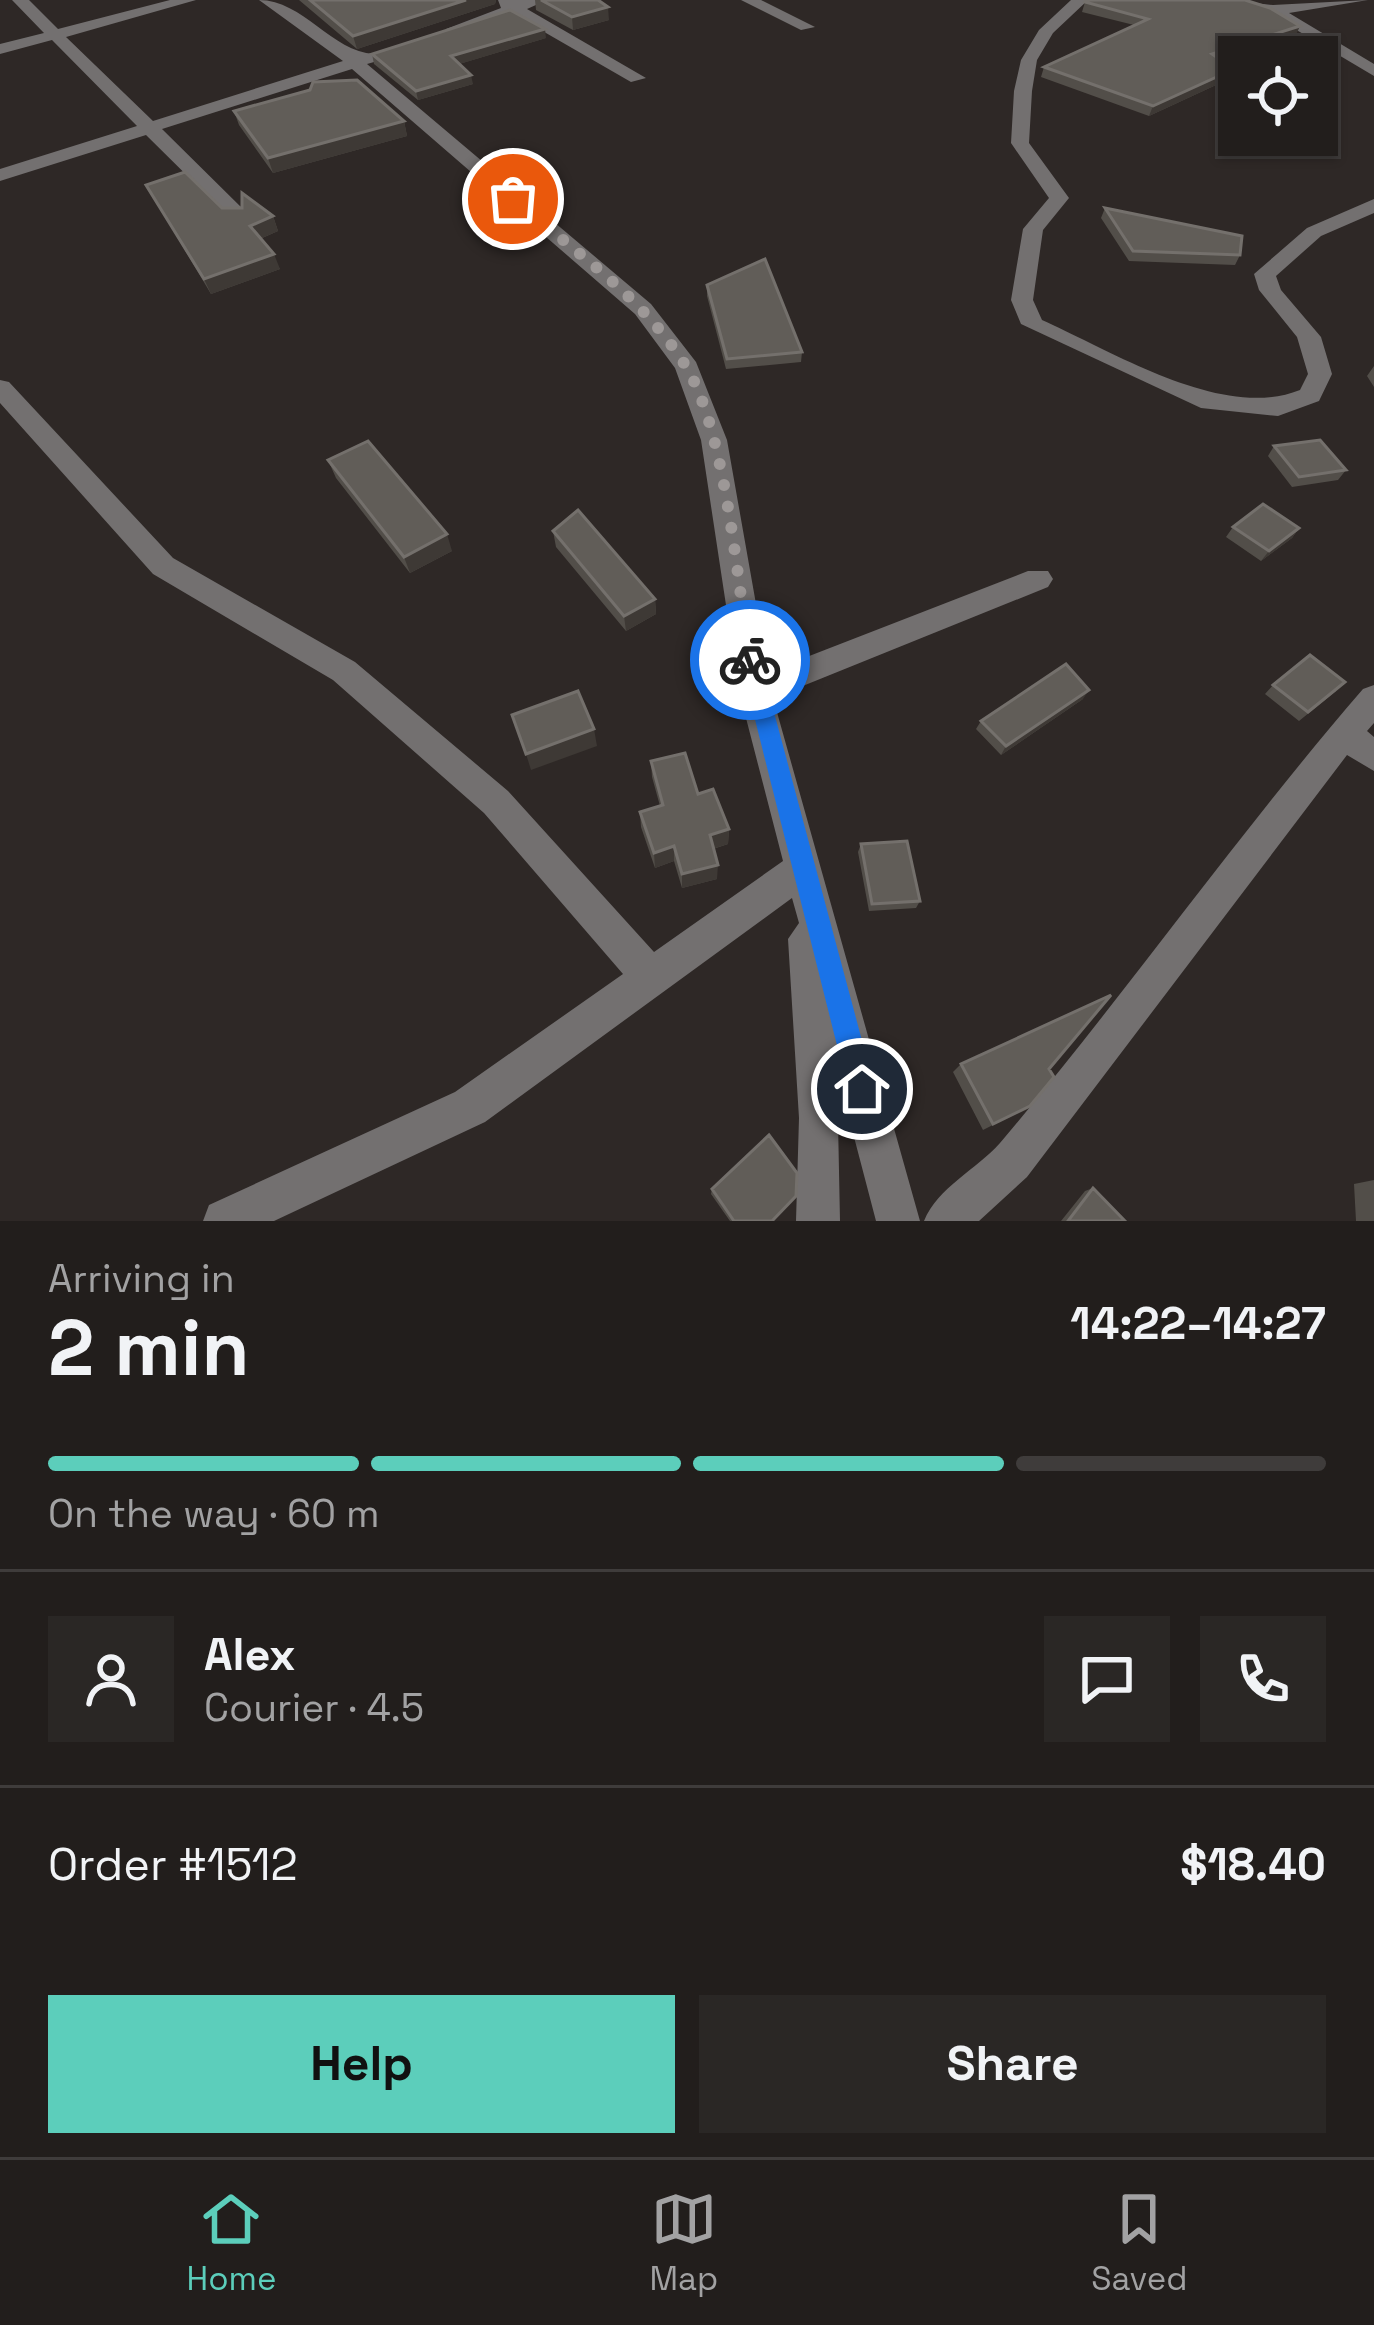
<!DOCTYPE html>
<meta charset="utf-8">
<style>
:root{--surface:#221e1c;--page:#2a2725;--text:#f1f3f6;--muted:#a2a2a3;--line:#3f3c3b;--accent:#5ccebb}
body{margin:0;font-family:"Space Grotesk",sans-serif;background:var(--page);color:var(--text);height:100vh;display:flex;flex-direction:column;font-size:45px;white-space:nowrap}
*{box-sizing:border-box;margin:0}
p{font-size:39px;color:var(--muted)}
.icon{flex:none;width:66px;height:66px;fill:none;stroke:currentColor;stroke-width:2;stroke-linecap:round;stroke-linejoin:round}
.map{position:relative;height:1221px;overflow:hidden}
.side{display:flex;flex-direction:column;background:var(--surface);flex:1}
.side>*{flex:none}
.fabs{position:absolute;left:1218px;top:36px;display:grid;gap:24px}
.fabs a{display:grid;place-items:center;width:120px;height:120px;border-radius:0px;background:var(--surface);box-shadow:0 3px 9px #0004,0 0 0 3px var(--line);font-size:60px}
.pin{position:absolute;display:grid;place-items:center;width:102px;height:102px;color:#fff;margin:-51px;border:6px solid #fff;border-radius:50%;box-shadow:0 3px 12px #0007}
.courier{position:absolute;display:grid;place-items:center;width:120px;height:120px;margin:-60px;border:9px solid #1a73e8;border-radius:50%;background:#fff;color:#222;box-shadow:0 3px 15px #0007}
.summary em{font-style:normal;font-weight:700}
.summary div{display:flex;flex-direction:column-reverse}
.summary{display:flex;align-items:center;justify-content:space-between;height:204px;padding:0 48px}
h1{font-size:78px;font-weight:700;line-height:90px}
.bar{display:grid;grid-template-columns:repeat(4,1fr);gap:18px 12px;align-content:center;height:144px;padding:0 48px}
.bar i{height:15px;border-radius:9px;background:var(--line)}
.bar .selected{background:var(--accent)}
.bar p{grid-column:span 4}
.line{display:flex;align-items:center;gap:30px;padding:0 48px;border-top:3px solid var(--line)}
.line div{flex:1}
.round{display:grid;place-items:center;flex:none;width:126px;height:126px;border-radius:0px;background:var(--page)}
.action{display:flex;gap:24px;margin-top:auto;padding:24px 48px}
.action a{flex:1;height:138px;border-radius:0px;background:var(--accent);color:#111;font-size:48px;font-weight:700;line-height:138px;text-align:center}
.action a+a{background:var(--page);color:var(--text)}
.menu{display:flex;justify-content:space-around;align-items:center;height:168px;border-top:3px solid var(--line);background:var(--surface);font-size:33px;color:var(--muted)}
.menu a{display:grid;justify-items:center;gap:6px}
.menu .selected{color:var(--accent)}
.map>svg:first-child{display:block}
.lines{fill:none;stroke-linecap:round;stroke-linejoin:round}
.minor{fill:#737070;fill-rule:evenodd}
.wall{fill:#524e49}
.shaded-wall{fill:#3e3935}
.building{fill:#615d58;stroke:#74706c;stroke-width:3}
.route{fill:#1a73e8}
.done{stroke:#9d9897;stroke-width:12;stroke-dasharray:0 21.6}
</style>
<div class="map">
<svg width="1374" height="1221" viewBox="0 0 1374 1221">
<rect width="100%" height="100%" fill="#2e2826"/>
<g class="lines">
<path class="minor" d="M12 0H29L58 29 170 0H196L66 37 153 121 343 61 259 0C303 0 332 52 374 54V62L367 64 651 304 696 362 727 440 768 672 1028 571H1048L1053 579 1048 587 773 698 920 1221H876L837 1072 840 1221H796L799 1118 788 939 799 923 792 898 485 1122 274 1221H203L209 1205 455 1092 623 974 484 813 333 680 153 574 0 403V380L9 382 173 558 355 662 508 791 654 952 783 861 739 691 701 440 675 368 635 314 352 69 162 129 245 211V219H231L146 135 0 181V169L137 126 52 40 0 54V44L44 33Z
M498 0H547L527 9 646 78 631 82 513 14 454 34 446 29 501 8Z
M741 0H761L815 27 801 30Z
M1071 0H1088L1053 33 1037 60 1032 91 1029 143 1069 198 1043 230 1033 300 1042 320C1114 352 1223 421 1300 390L1308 374 1297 337 1259 290 1254 274 1307 228 1374 199V213L1321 236 1276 276 1281 290 1321 337 1332 374 1319 401 1278 416 1201 408 1021 324 1011 300 1023 229 1049 198 1011 143 1014 91 1021 60 1039 30Z
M1228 0 1273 5 1368 0 1289 13 1374 64V76L1268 13Z
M1374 685V723L1367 731 1374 737V771L1347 755 1027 1177 979 1221H924C938 1187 976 1170 1000 1143 1125 995 1236 836 1363 689Z"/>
</g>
<path class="wall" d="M299 0H496L495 4 357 49Z
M535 0H598L609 20 573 30 536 10Z
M1085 2 1296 35 1220 60 1229 79 1149 116 1041 77 1044 67 1134 25 1082 12Z
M546 38 459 64 473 84 418 100 374 64 372 54Z
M234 111 404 121 407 136 273 173 239 125Z
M146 185 222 208 273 216 278 231 260 239 280 269 211 294Z
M1105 208 1240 255 1235 265 1129 261 1101 218Z
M707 285 802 352 801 362 726 369 707 296Z
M1374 366V387L1367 376Z
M1274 446 1346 470 1338 480 1292 487 1268 456Z
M328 460 452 551 410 573 336 478Z
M1233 527 1299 528 1292 538 1261 561 1226 537Z
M553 531 655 599 656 614 626 631 556 547Z
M1273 685 1336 691 1299 721 1265 694Z
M1083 699 1001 755 976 729 981 721Z
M651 761 698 794 729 829 728 844 713 849 717 879 682 888 674 861 655 868 641 827 640 812 660 806 652 777Z
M861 844 920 901 916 908 869 911 858 852Z
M961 1064 1049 1069 1030 1106 983 1130 953 1072Z
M1374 1180V1221H1356L1354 1184Z
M1093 1188 1125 1221H1061L1085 1191Z
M712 1189 772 1221H730L711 1194Z"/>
<path class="shaded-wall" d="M466 0H496L495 4 357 49 353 36Z
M608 7 609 20 573 30 572 17Z
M1300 26 1296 35 1208 64 1212 54Z
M545 29 546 38 453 66 451 56Z
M1234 69 1229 79 1149 116 1153 106Z
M471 75 473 84 418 100 416 91Z
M404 121 407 136 273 173 268 158Z
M273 216 278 231 255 241 250 226Z
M274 254 280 269 211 294 204 279Z
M1299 528 1292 538 1261 561 1269 551Z
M447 534 452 551 410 573 404 557Z
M655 599 656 614 626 631 624 616Z
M1089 690 1083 699 1001 755 1006 746Z
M594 729 597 746 531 770 526 754Z
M729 829 728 844 709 850 710 835Z
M674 846V861L655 868 654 853Z
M718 865 717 879 682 888V874Z"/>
<path class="building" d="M310 0H466L353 36Z
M541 0H598L608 7 572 17Z
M1087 0H1245L1270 8 1300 26 1212 54 1234 69 1153 106 1044 67 1148 19 1085 2Z
M510 10 545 29 451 56 471 75 416 91 372 54Z
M357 80 404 121 268 158 234 111 310 90 313 82Z
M185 172 222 208H242V193L273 216 250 226 274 254 204 279 146 185Z
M1105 208 1242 236 1240 255 1133 251Z
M765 259 802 352 727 359 707 285Z
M1320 440 1346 470 1299 477 1274 446Z
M368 441 447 534 404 557 328 460Z
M1263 504 1299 528 1269 551 1233 527Z
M578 510 655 599 624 616 553 531Z
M1310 655 1345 682 1308 712 1273 685Z
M1066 664 1089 690 1006 746 981 721Z
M578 691 594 729 526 754 512 715Z
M685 753 698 794 713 789 729 829 710 835 718 865 682 874 674 846 654 853 640 812 663 805 651 761Z
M907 841 920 901 872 904 861 844Z
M1111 995 1049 1069 1054 1077 1030 1106 993 1124 961 1064Z
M769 1135 797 1173 796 1196 772 1221H734L712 1189Z
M1093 1188 1125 1221H1068Z"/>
<path class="route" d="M750 652 760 660 875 1089 871 1098 862 1102 852 1098 848 1089 740 660Z"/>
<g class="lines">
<path class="done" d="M513 199C573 250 643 297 685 365 726 429 737 582 750 660"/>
</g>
</svg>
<div class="fabs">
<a><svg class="icon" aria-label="locate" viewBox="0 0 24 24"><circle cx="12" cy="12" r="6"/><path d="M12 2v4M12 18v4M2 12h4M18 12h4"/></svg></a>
</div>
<div class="pin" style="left:513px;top:199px;background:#ea580c"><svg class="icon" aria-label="bag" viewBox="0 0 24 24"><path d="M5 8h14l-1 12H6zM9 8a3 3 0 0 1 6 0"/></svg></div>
<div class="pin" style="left:862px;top:1089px;background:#1f2937"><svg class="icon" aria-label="home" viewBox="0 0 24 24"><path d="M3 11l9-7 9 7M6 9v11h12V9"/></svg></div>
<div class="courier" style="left:750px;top:660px"><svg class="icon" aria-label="bike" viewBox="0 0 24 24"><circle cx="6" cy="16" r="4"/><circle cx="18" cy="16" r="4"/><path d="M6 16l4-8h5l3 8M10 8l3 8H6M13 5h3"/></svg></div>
</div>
<section class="side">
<div class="summary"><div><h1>2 min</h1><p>Arriving in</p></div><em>14:22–14:27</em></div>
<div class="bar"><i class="selected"></i><i class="selected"></i><i class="selected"></i><i></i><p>On the way · 60 m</p></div>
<div class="line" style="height:216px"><a class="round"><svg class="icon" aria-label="person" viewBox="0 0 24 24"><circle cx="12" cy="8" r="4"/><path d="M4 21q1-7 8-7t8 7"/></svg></a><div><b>Alex</b><p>Courier · 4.5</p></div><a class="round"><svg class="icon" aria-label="chat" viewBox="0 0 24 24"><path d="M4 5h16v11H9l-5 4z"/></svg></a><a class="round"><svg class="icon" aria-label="phone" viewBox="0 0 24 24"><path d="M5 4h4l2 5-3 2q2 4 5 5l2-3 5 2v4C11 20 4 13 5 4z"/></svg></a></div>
<div class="line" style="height:156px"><div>Order #1512</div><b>$18.40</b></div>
<div class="action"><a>Help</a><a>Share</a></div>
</section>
<nav class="menu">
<a class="selected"><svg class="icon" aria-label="home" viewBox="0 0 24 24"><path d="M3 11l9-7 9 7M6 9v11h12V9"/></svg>Home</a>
<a><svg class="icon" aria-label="map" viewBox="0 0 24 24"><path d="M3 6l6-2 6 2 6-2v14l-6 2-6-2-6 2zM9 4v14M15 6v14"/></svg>Map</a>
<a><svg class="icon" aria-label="saved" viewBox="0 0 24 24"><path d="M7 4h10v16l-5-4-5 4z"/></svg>Saved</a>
</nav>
